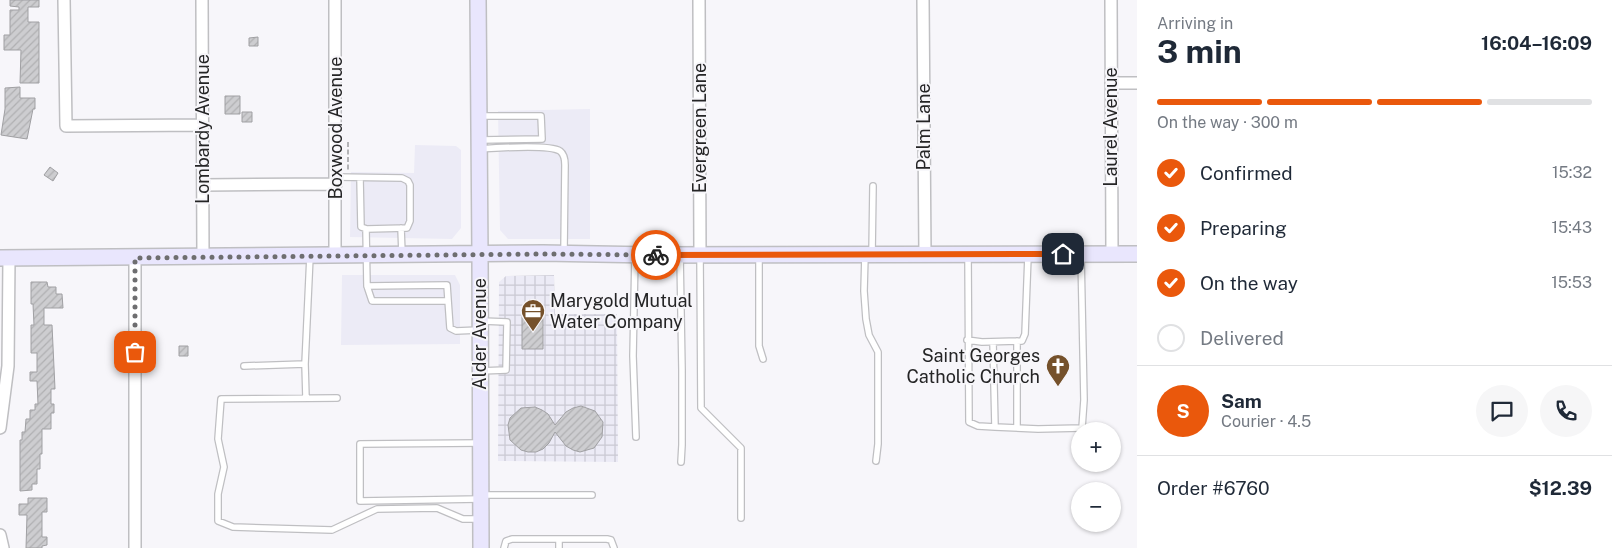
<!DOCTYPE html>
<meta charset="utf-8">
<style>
:root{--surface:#fff;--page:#f6f6f7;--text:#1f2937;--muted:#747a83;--line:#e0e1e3;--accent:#ea580c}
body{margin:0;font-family:"Public Sans",sans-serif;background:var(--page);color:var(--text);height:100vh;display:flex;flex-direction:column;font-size:19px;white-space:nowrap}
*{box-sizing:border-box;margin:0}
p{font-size:16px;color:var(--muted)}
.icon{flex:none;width:28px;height:28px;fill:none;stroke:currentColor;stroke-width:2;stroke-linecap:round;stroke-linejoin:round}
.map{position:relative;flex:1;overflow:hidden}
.panel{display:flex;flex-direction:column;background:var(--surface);width:475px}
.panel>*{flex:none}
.tools{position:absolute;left:1071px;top:422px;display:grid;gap:10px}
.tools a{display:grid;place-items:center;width:50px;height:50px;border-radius:50%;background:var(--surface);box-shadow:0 1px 4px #0004;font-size:25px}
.pin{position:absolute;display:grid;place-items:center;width:42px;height:42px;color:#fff;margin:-21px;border-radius:10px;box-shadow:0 2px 8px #0006}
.courier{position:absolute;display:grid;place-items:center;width:50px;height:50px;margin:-25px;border:4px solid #ea580c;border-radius:50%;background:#fff;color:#222;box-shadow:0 1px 6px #0007}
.headline em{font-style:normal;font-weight:700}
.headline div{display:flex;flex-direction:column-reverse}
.headline{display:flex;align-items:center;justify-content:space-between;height:85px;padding:0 20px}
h1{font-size:32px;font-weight:700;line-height:38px}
.bar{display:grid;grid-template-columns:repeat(4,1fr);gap:8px 5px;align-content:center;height:60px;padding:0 20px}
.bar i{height:6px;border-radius:4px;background:var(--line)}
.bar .selected{background:var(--accent)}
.bar p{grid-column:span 4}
.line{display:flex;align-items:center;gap:12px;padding:0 20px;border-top:1px solid var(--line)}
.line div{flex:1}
.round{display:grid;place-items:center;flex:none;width:52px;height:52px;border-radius:26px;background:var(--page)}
ol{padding:0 20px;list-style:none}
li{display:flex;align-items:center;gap:15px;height:55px}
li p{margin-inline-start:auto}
li .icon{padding:5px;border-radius:50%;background:var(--accent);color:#fff;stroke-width:4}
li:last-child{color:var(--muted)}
li i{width:28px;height:28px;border:2px solid var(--line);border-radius:50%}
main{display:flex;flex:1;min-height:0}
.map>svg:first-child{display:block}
.built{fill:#ecebf6}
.industrial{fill:url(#industrial-grid)}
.building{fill:url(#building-hatch);stroke:#a0a0a3}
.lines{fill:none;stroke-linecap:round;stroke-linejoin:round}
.lane-casing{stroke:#bfbfc2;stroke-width:8}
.street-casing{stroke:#bfbfc2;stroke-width:14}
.secondary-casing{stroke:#bfbfc2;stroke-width:18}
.path{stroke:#b3b3b6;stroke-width:2;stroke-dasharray:5 2.5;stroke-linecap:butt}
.lane{stroke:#fff;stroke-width:5.5}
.street{stroke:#fff;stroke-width:11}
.secondary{stroke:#e9e6fd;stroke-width:15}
.done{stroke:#6e6e70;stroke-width:5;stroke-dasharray:0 9}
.route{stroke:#ea580c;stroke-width:6}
.labels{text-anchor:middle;stroke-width:4;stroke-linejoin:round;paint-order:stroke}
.street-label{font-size:18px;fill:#252526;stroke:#f7f6fa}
.poi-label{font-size:18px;fill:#252526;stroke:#f7f6fa;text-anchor:start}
</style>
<main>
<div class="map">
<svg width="1137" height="548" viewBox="0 0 1137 548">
<defs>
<pattern id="industrial-grid" width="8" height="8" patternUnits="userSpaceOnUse" patternTransform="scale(1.25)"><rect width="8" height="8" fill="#ecebf6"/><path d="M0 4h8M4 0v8" fill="none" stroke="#cac9d3"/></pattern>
<pattern id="building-hatch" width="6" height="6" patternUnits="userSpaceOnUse" patternTransform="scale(1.25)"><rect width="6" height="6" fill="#cdcdd0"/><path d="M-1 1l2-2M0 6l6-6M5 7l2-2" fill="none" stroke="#b0b0b2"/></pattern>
</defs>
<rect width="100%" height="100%" fill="#f7f6fa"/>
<path class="built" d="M590 109V239H508L500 230 498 111Z
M415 145 456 146 461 150V228L452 239 350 237 351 172 414 173Z
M342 275H455L460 285V344L341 345Z"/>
<path class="industrial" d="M554 275 555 314H617L618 462 498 461 499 282 506 276Z"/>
<path class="building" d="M10 0H39V7H28V22H39V83H20L21 50H4V35H10V10H19V7L10 6Z
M258 37V46H249V38Z
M20 87V98H35V109H33L27 139 1 135 5 109V88Z
M225 96H240V114H225Z
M242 112H252V122H242Z
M50 167 58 173 53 181 44 175Z
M31 282H47L48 287H56V294H62L63 308H44V325H52L55 389H51V404H54V413H51V429H42V454H40V469H37V484H32V490L20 491V440H22V432H25L26 419H30V410H35V404H38L37 381H30V372H37V353H31V325H34L33 304H31Z
M522 314H543V349H522Z
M179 346H188V356H179Z
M581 406 595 411 603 422 602 437 594 448 580 452 573 450 566 446 555 432 549 443 543 449 536 452H528L521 450 510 440 508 425 510 418 521 408 535 407 542 410 548 414 555 425 566 412 573 408Z
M28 498H47V512H42V537H47V545L42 546V548H26L27 515H19V504H28Z"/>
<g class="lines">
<g class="lane-casing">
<path id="lane" d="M479 116H541L542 139 481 140
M479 149C494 148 549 144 560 151 564 154 565 160 565 165L564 251
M336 177 402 178 408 181 410 185V221L407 228 367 229 361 227 360 178
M401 228 402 254
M366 229 367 286 372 301H447
M872 254 873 186
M635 255 633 356 636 437
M680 255 682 370V445L681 462
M700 255 701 408 741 448V518
M759 255V346L763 359
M865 255 864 291 866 319 869 335 878 352V444L876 461
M968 255 969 422 978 426 995 427 1038 429 1082 428 1084 400 1081 255
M367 286 447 285 450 328 456 331 479 330
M967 340 982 342 1022 341 1025 334 1028 256
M993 342 995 427
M305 364 306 398
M244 366 305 364 310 256
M480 371 506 370 507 322 482 321
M337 398 221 399 218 439 224 467 218 494V521L233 527 332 530 377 509 437 508 463 519H480
M1017 428V341
M480 443 360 444V501L480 499
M483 495H592
M559 539V548
M504 548 506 541 512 539H607L611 540 614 548"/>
</g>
<g class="street-casing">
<path id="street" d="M64 0 66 126 203 125
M202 0 203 257
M335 0V256
M699 0 700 255
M923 0 925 255
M1111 0 1112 254
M1111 83H1137
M204 185 336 184
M135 258V548
M0 428 8 366 9 258
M0 535 3 548"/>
</g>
<g class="secondary-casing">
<path id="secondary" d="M478 0 480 254 481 548
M0 258 543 253 651 255 1137 254"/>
</g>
<path class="path" d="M348 142V170"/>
<use href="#lane" class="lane"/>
<use href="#street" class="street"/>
<use href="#secondary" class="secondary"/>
</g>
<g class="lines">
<path class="done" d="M135 352V258L543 254 656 255"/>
<path class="route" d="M656 255 1063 254"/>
</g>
<defs>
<g id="office-pin" transform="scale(1.25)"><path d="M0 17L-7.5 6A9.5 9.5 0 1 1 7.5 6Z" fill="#75512b" stroke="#f7f6fa"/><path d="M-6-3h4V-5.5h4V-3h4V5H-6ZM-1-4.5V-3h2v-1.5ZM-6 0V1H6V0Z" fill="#fff"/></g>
<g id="church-pin" transform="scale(1.25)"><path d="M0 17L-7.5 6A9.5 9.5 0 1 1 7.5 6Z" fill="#75512b" stroke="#f7f6fa"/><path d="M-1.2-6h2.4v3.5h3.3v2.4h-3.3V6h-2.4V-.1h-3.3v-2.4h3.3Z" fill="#fff"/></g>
</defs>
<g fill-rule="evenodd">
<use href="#office-pin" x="533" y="311"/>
<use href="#church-pin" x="1058" y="366"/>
</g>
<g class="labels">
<g class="street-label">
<text transform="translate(924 127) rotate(-90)" y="6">Palm Lane</text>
<text transform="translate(1111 127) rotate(-90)" y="6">Laurel Avenue</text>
<text transform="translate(336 128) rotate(-90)" y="6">Boxwood Avenue</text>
<text transform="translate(700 128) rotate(-90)" y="6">Evergreen Lane</text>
<text transform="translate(203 129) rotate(-90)" y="6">Lombardy Avenue</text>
<text transform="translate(480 334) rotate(-90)" y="6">Alder Avenue</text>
</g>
<g class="poi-label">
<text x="550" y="307">Marygold Mutual<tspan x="550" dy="21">Water Company</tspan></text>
<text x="1040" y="362" text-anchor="end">Saint Georges<tspan x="1040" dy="21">Catholic Church</tspan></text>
</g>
</g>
</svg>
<div class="tools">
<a>+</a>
<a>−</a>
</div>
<div class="pin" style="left:135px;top:352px;background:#ea580c"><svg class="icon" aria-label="bag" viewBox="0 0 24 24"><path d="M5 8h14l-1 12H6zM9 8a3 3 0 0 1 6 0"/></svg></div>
<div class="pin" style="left:1063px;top:254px;background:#1f2937"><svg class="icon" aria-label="home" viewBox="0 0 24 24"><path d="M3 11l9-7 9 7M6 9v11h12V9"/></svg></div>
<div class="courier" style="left:656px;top:255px"><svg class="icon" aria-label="bike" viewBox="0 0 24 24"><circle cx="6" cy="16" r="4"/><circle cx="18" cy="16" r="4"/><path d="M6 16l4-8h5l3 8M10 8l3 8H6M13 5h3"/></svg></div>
</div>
<section class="panel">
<div class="headline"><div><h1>3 min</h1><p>Arriving in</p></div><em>16:04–16:09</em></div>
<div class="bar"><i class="selected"></i><i class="selected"></i><i class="selected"></i><i></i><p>On the way · 300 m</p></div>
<ol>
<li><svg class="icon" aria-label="check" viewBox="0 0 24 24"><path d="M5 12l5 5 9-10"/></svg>Confirmed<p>15:32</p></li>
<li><svg class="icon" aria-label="check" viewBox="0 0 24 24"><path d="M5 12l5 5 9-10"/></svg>Preparing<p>15:43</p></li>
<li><svg class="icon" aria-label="check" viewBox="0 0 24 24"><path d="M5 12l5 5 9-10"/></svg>On the way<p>15:53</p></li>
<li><i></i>Delivered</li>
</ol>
<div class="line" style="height:90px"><b class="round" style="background:var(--accent);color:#fff">S</b><div><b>Sam</b><p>Courier · 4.5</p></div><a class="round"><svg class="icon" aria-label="chat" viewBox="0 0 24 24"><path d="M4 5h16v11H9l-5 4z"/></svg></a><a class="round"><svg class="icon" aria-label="phone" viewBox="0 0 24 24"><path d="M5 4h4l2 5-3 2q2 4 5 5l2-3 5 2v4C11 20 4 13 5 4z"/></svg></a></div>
<div class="line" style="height:65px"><div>Order #6760</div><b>$12.39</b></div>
</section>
</main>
